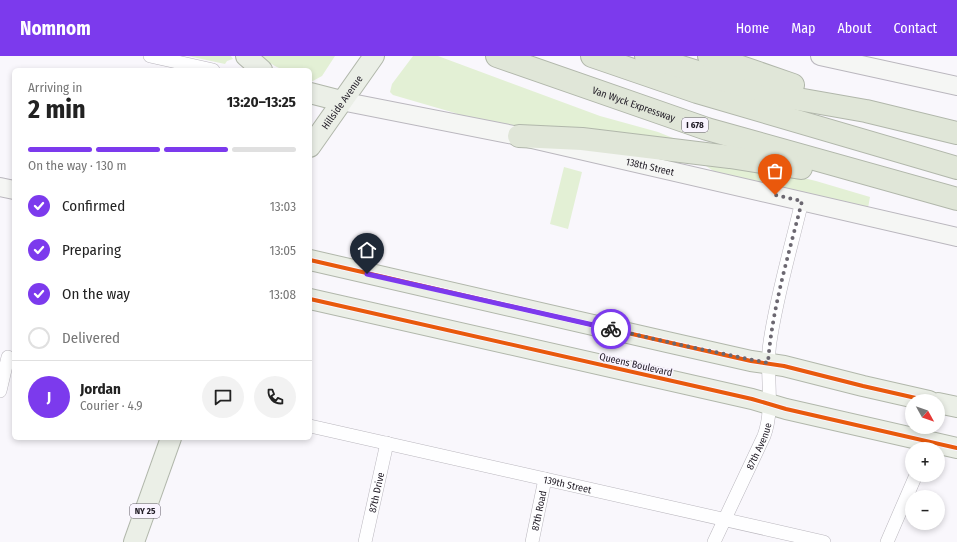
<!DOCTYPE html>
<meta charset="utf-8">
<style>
:root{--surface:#fff;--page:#f2f2f2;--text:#222;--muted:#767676;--line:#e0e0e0;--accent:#7c3aed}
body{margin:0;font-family:"Fira Sans Condensed",sans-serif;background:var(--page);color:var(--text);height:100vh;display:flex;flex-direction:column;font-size:15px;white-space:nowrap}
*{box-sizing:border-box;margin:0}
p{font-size:13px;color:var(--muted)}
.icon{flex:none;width:22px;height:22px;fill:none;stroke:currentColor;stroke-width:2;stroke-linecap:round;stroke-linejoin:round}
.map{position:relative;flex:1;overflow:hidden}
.sheet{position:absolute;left:12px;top:12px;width:300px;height:372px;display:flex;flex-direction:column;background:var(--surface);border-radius:6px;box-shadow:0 2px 6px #0003}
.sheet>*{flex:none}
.needle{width:26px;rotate:130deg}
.fabs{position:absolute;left:905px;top:338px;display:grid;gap:8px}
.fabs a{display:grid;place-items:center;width:40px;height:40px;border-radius:50%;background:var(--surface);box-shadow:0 2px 6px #0003;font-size:20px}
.pin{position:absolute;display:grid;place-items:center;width:34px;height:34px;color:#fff;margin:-41px -17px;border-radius:50% 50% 50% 0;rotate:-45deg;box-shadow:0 0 4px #0007}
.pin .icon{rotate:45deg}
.courier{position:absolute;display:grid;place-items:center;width:40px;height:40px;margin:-20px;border:3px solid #7c3aed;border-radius:50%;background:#fff;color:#222;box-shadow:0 1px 5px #0007}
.summary em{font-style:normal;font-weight:700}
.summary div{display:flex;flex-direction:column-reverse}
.summary{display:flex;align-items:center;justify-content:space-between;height:68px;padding:0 16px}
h1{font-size:26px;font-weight:700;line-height:30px}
.bar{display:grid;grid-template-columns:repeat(4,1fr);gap:6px 4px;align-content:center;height:48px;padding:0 16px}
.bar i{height:5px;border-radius:3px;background:var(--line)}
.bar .on{background:var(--accent)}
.bar p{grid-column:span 4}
.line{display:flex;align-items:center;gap:10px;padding:0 16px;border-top:1px solid var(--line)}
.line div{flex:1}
.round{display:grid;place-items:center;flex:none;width:42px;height:42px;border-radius:21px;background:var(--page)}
ol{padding:0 16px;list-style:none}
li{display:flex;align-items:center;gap:12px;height:44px}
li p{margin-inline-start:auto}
li .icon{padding:4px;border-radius:50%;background:var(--accent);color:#fff;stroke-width:4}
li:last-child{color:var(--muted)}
li i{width:22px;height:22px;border:2px solid var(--line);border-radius:50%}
header{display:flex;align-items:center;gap:24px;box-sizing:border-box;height:56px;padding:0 20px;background:var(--accent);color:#fff}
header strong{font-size:19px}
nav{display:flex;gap:22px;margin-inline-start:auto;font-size:14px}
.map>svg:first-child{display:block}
.green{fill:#e3f0d5}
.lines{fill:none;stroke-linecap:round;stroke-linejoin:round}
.minor-casing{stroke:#bab7be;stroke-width:14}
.secondary-casing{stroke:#bab7be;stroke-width:20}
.primary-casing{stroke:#b1b7ab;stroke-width:22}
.motorway-casing{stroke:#b1b7ab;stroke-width:24}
.minor{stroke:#fefeff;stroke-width:13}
.secondary{stroke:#f5f6f4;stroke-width:18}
.primary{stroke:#ebefe7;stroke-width:20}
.motorway{stroke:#e0e6d8;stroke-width:22}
.cycleway-casing{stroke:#f9f4ff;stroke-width:6}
.cycleway{stroke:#e8590c;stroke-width:4}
.done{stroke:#6b6770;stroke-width:4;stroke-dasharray:0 7.2}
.route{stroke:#7c3aed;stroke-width:5}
.labels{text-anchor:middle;stroke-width:3;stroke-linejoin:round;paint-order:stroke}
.shield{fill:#f9f4ff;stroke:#605b66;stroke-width:1}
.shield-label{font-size:9px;font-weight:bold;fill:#1f1a24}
.street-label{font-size:10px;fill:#1f1a24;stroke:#f9f4ff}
</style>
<header>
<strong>Nomnom</strong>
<nav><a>Home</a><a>Map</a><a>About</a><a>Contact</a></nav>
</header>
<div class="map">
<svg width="957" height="486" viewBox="0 0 957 486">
<rect width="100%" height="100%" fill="#f9f7fc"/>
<path class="green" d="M188 0H231L233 3 227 5 225 8Z
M261 0H335L322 20 311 26 310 14C284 14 282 17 261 0Z
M413 0H438L600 60 658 76 688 88 477 67 455 57 393 39 390 36 392 28Z
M706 109 779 116 816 125 870 141 868 152 722 118 715 116 706 110Z
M564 111 582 116 568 173 550 168Z"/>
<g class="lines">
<g class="minor-casing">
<g id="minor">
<path d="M150 0 213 14"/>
<path d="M0 335 8 301"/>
<path id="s1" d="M310 370 824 486"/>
<path id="s2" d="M365 486 387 387"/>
<path id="s3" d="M532 486 545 423"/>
<path id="s4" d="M714 486 764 380C775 350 765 317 770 286 777 238 791 192 802 145"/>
<path d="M887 486 916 419"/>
</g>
</g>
<g class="secondary-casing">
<g id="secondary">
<path d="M820 0 957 30"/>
<path id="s5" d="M341 45 519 80 957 181"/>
<path d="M0 131 14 134"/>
</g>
</g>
<g class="primary-casing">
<g id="primary">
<path d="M246 0 262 14"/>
<path d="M310 37 341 45"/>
<path id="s6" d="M310 91 374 0"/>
<path d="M310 204 667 286 751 305 784 310 863 330 929 345"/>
<path d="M310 243 752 343 786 353 957 392"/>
<path d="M938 347 957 351"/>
<path d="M134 486 171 382"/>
</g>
</g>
<g class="motorway-casing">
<g id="motorway">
<path id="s7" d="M497 0 707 73 957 143"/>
<path d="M592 0 697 36 957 112"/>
<path d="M646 0 736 28 792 42 866 55 957 77"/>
<path d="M709 0 793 29"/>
<path d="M519 80 582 83 730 101 801 112"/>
</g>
</g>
<use href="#minor" class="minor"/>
<use href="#secondary" class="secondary"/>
<use href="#primary" class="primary"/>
<use href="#motorway" class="motorway"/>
<g class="cycleway-casing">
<path id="cycleway" d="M310 204 667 286 751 305 784 310 863 330 929 345
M310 243 752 343 786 353 957 392"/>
</g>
<use href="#cycleway" class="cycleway"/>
</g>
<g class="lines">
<path class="done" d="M611 273 681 289 768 307C772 252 789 198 802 145L775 139"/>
<path class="route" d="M367 218 611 273"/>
</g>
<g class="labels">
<g class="shield">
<rect x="682" y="62" width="26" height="14" rx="3"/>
<rect x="130" y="448" width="30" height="14" rx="3"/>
</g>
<g class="shield-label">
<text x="695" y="72">I 678</text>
<text x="145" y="458">NY 25</text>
</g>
<g class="street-label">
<text dy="4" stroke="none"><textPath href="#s6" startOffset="55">Hillside Avenue</textPath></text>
<text dy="4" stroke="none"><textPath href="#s7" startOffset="145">Van Wyck Expressway</textPath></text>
<text dy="4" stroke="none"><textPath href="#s5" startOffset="316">138th Street</textPath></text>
<text transform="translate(636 308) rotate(13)" y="4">Queens Boulevard</text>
<text dy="4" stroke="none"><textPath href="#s4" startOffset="106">87th Avenue</textPath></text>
<text dy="4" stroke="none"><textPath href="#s1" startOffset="264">139th Street</textPath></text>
<text dy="4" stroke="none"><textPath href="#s2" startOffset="51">87th Drive</textPath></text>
<text dy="4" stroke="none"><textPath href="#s3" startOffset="32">87th Road</textPath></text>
</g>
</g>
</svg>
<div class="fabs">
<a><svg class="needle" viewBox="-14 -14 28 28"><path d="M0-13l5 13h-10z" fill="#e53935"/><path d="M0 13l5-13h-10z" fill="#767676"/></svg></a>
<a>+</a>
<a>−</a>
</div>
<div class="pin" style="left:775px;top:139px;background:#ea580c"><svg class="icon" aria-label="bag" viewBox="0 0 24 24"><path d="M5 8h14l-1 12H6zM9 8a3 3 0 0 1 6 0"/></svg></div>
<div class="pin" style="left:367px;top:218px;background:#1f2937"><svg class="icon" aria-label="home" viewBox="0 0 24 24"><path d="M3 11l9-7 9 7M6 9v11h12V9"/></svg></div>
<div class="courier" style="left:611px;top:273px"><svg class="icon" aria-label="bike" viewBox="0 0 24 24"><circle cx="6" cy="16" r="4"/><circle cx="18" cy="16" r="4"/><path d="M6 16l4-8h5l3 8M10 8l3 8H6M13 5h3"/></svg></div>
<section class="sheet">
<div class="summary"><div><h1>2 min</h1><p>Arriving in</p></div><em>13:20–13:25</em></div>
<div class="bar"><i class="on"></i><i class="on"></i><i class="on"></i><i></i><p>On the way · 130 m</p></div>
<ol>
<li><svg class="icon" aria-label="check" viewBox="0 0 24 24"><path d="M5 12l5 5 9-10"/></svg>Confirmed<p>13:03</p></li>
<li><svg class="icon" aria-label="check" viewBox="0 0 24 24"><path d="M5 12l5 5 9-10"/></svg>Preparing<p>13:05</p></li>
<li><svg class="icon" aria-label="check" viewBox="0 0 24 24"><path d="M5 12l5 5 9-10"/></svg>On the way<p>13:08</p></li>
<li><i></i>Delivered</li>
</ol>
<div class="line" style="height:72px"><b class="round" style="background:var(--accent);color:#fff">J</b><div><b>Jordan</b><p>Courier · 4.9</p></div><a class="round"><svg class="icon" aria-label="chat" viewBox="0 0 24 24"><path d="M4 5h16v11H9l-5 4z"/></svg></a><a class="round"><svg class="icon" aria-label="phone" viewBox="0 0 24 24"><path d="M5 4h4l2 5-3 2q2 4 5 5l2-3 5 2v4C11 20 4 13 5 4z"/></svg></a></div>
</section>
</div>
